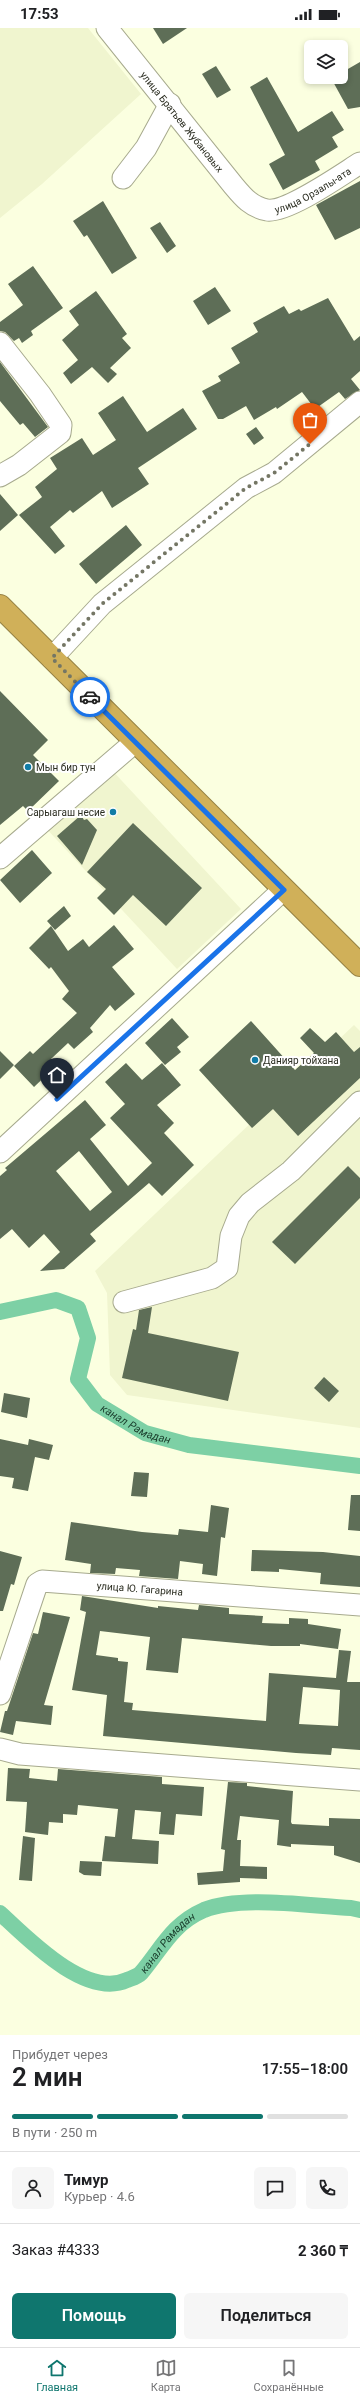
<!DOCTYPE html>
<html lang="ru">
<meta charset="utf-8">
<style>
:root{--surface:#fff;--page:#f6f6f6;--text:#202124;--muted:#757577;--line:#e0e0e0;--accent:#0f766e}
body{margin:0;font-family:Roboto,sans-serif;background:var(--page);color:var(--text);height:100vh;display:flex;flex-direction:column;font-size:15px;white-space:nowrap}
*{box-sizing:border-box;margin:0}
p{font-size:13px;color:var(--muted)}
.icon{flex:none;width:22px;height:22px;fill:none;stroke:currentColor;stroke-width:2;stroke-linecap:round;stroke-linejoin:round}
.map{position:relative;height:2007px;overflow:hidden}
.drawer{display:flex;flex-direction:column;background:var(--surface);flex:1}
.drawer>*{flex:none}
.buttons{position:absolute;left:304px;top:12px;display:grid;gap:8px}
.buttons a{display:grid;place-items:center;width:44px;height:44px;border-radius:6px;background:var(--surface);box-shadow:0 2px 6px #0003;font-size:20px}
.pin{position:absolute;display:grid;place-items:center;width:34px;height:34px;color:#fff;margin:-41px -17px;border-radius:50% 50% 50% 0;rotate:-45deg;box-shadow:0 0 4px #0007}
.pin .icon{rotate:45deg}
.courier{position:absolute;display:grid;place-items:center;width:40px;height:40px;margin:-20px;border:3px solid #1a73e8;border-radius:50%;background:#fff;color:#222;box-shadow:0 1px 5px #0007}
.headline em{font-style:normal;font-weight:600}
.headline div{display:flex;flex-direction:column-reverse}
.headline{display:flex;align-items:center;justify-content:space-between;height:68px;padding:0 12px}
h1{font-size:26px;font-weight:600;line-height:30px}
.bar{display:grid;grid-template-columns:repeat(4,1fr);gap:6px 4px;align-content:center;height:48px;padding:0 12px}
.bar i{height:5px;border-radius:3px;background:var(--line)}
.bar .active{background:var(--accent)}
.bar p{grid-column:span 4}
.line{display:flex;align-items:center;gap:10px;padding:0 12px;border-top:1px solid var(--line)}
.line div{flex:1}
.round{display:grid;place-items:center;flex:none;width:42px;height:42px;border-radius:6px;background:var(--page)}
.button{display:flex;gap:8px;margin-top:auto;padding:8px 12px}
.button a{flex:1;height:46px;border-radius:6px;background:var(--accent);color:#fff;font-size:16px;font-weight:600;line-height:46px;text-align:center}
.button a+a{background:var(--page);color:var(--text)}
.status{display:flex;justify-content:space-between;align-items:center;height:28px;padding:0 20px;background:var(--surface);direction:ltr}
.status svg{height:11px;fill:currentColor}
.dock{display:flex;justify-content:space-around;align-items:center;height:56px;border-top:1px solid var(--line);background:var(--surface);font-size:11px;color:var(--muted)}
.dock a{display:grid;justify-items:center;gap:2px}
.dock .active{color:var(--accent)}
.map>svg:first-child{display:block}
.built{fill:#f0f5cf}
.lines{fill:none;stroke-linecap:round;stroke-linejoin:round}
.canal{stroke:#7dd0a5;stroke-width:16}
.building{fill:#5e6e57;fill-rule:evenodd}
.minor-casing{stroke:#a7aa8e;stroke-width:23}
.highway-casing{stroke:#968245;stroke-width:24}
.minor{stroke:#fff;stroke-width:21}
.highway{stroke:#d0b059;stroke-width:22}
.done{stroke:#747664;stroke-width:4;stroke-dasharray:0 7.2}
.route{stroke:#1a73e8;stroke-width:5}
.poi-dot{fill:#117ca6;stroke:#fff;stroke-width:1.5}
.labels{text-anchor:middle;stroke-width:4;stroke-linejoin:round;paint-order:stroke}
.street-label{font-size:10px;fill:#2b2d21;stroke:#fff}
.poi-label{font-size:10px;fill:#2b2d21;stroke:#fff;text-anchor:start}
.water-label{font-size:11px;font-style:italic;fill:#1c412f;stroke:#fff}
</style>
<div class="status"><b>17:53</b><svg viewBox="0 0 49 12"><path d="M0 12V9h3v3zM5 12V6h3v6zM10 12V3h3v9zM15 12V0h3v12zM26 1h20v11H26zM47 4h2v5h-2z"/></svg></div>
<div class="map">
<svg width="360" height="2007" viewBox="0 0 360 2007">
<rect width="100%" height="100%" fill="#fbffe0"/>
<path class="built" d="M0 0H88L141 66 42 156 0 190Z
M109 739 241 881 177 941 43 797Z
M354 997 360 1003V1400L127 1367 110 1347 107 1265 95 1243Z"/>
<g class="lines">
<g class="canal">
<path id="s1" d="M0 1284 56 1272 78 1280 88 1310 78 1351 97 1376 145 1405 189 1417 360 1438"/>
<path id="s2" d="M0 1885C28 1911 86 1971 127 1952 132 1950 137 1949 141 1945 162 1920 172 1896 204 1882 241 1867 310 1878 351 1880L360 1882"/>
</g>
</g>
<path class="building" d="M153 0H187L163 16Z
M360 34V79L348 81 331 50 341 49V45Z
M216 38 231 62 217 70 202 46Z
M267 49 298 104 332 83 344 102 332 109 338 119 315 133 320 142 283 162 269 136 285 127 250 59Z
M360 153V200L335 212 316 177Z
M103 173 137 230 112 246 87 207 84 209 73 193Z
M160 194 176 218 167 225 150 200Z
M33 238 63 280 31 303 33 307 22 315 19 310 14 313 5 304 0 303V294L23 277 8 256Z
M215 259 231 283 208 297 193 273Z
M96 263 127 306 122 310 131 320 110 340 117 346 108 355 92 339 71 356 63 345 78 332 62 312 79 297 69 283Z
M328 270 354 313 360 308V343L351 351 360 362 345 371 339 364 315 381 302 364 277 381 276 379 254 392 246 378 223 391H218L202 363 221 353 218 348 240 335 231 320 258 304 253 295 284 278 289 286 299 281 301 283Z
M0 334 48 399 35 409 23 395 20 397 0 373Z
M123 368 147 404 183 380 197 401 138 440 149 456 112 480 102 463 73 485 70 482 50 499 65 518 55 526 19 487 42 469 35 459 57 441 50 430 82 410 93 427 116 412 98 385Z
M256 399 264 410 254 417 246 406Z
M0 466 18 487 0 503Z
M126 497 142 517 96 556 79 536Z
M0 663 48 712 33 727 59 753 28 783 23 778 0 797Z
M81 787 84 792 87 791 97 802 82 837 57 808Z
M133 795 202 860 166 898 133 867 114 887 97 870 106 861 87 844Z
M32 822 52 845 20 875 0 852Z
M64 878 71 888 55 902 47 893Z
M114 897 134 921 112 939 135 966 115 983 110 977 90 1000 93 1004 74 1021 68 1015 51 1031 57 1037 34 1059 14 1038 30 1023 33 1026 77 985 62 971 69 963 51 939 49 941 29 920 51 898 68 923 83 911 89 919Z
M172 990 189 1009 177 1019 181 1024 165 1037 145 1015Z
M251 993 295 1042 314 1025 300 1010 310 1000 325 1014 336 1004 354 1024 360 1019V1050L298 1108 273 1081 252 1100 199 1042Z
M0 1023 14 1037 0 1051Z
M126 1035 142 1052 162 1035 181 1057 157 1077 174 1095 164 1105 194 1137 162 1168 149 1155 90 1206 96 1213 64 1241 40 1243 60 1224 44 1206 29 1220 12 1201 0 1211V1148L7 1142 5 1140 85 1072 106 1097 90 1111 128 1158 152 1135 110 1090 125 1076 105 1054ZM79 1123 112 1164 90 1183 56 1143Z
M348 1138 360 1150V1170L295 1236 272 1214Z
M152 1279 148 1305 239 1324 228 1373 122 1350 133 1301 136 1302 139 1282Z
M324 1349 339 1363 329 1374 314 1360Z
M4 1365 30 1370 27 1390 1 1384Z
M0 1411 28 1417 29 1411 53 1417 49 1432 35 1429 28 1463 12 1460 14 1450 0 1448Z
M134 1444 149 1445 147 1469 131 1468Z
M351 1467H360V1503L348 1502Z
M211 1477 229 1480 225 1510 221 1509 217 1548 202 1546 203 1536 180 1533 178 1551 139 1548 140 1542 116 1540 115 1546 90 1545 91 1536 65 1532 71 1494 142 1504 178 1507 179 1501 208 1504Z
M252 1522 323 1524 360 1528V1559L320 1556 321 1545 279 1541V1544L251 1543Z
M0 1523 22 1529 14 1557 11 1556 3 1583H0Z
M82 1568 158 1580V1578L198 1582 199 1577 229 1580V1586L263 1588 262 1595 289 1596V1590L308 1591V1596L341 1601 338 1621 300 1616V1618H271L182 1610 178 1645 146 1642 150 1609 100 1603 96 1627 118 1630V1633L128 1634 124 1674 133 1675 132 1682 266 1693 269 1645 336 1650 339 1622 351 1623 347 1654H360V1722L332 1720 331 1727 296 1725 103 1708 107 1667 72 1662 86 1584 80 1582ZM303 1659 340 1662 338 1698 299 1696Z
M43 1584 70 1589 44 1677 53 1678 51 1697 16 1693 13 1707 0 1704 5 1683H7L33 1605 38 1606Z
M8 1740 30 1741 29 1750 57 1753 58 1741 162 1749V1756L204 1759 202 1788 176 1786 174 1807 159 1806 161 1784 135 1782 132 1811 159 1813 158 1836 102 1833 105 1808 115 1809 118 1781 78 1777 77 1787 63 1786V1795L49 1794 48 1807 25 1804 27 1774 6 1773Z
M228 1754 247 1755V1758L293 1763 291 1794 292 1796 329 1798V1790L360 1791V1835L334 1827V1818L291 1816V1819L277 1817 279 1792 240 1788 237 1812H241L240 1838 267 1839V1851L240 1850V1854L198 1857 197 1845 223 1843 225 1822 221 1821Z
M23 1808 35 1810 32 1853 19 1852Z
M80 1833 102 1834 101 1848 84 1847 79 1844Z"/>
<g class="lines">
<g class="minor-casing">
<g id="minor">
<path id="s3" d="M107 0 233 157C243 169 251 179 267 182 287 185 341 147 360 135"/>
<path d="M123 150 146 120 170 76"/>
<path d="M0 315 40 366 61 397 60 405 19 437 0 448"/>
<path d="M52 630 102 576 246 460 274 445 360 374"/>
<path d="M0 830 135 714"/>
<path d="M0 1124 283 862"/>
<path d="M124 1274 212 1250 227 1240 231 1208 239 1188 250 1175 291 1143 360 1074"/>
<path id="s4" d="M0 1666 37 1556 42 1553 360 1577"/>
<path d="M0 1721 20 1726 360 1752"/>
</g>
</g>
<g class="highway-casing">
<path id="highway" d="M0 578 360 937"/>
</g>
<use href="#minor" class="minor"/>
<use href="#highway" class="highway"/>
</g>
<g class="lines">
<path class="done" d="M90 669 52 630 102 576 246 460 274 445 310 416"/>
<path class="route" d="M57 1071 284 862 90 669"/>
</g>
<g class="poi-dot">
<circle cx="28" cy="739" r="4"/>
<circle cx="113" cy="784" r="4"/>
<circle cx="255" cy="1032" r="4"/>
</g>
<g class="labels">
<g class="street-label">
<text dy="4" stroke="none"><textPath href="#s3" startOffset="120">улица Братьев Жубановых</textPath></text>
<text dy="4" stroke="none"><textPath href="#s3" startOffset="295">улица Орзалы-ата</textPath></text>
<text dy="4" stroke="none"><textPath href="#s4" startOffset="220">улица Ю. Гагарина</textPath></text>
</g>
<g class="poi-label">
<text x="36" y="743">Мын бир тун</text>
<text x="105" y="788" text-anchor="end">Сарыагаш несие</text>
<text x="263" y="1036">Данияр тойхана</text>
</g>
<g class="water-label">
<text dy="4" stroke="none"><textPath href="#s1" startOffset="230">канал Рамадан</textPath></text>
<text dy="4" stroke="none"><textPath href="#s2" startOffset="207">канал Рамадан</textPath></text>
</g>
</g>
</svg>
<div class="buttons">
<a><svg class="icon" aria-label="layers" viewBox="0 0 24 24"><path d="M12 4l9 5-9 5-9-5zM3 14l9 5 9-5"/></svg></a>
</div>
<div class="pin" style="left:310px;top:416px;background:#ea580c"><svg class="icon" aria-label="bag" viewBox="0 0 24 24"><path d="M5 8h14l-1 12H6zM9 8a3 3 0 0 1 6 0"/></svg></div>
<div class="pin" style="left:57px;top:1071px;background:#1f2937"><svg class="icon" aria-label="home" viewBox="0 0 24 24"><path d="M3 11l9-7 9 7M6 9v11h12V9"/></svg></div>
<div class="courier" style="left:90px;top:669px"><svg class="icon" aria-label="car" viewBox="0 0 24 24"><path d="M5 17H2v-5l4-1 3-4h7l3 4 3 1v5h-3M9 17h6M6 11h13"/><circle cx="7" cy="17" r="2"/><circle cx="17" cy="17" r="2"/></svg></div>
</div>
<section class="drawer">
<div class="headline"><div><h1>2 мин</h1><p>Прибудет через</p></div><em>17:55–18:00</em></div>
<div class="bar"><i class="active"></i><i class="active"></i><i class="active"></i><i></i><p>В пути · 250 m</p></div>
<div class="line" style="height:72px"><a class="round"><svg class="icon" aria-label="person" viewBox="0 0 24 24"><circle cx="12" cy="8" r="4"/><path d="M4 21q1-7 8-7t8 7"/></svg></a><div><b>Тимур</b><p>Курьер · 4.6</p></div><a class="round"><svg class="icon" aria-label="chat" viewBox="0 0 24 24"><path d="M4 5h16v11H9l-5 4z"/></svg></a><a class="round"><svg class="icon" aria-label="phone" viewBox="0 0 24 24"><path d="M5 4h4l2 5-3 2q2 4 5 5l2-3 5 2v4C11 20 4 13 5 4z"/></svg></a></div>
<div class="line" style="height:52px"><div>Заказ #4333</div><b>2 360 ₸</b></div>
<div class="button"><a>Помощь</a><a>Поделиться</a></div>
</section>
<nav class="dock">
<a class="active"><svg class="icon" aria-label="home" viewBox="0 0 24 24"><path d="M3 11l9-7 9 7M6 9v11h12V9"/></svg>Главная</a>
<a><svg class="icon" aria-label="map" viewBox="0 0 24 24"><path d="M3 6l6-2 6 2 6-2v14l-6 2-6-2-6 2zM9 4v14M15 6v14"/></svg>Карта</a>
<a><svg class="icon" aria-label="saved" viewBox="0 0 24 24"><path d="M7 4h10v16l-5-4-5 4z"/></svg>Сохранённые</a>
</nav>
